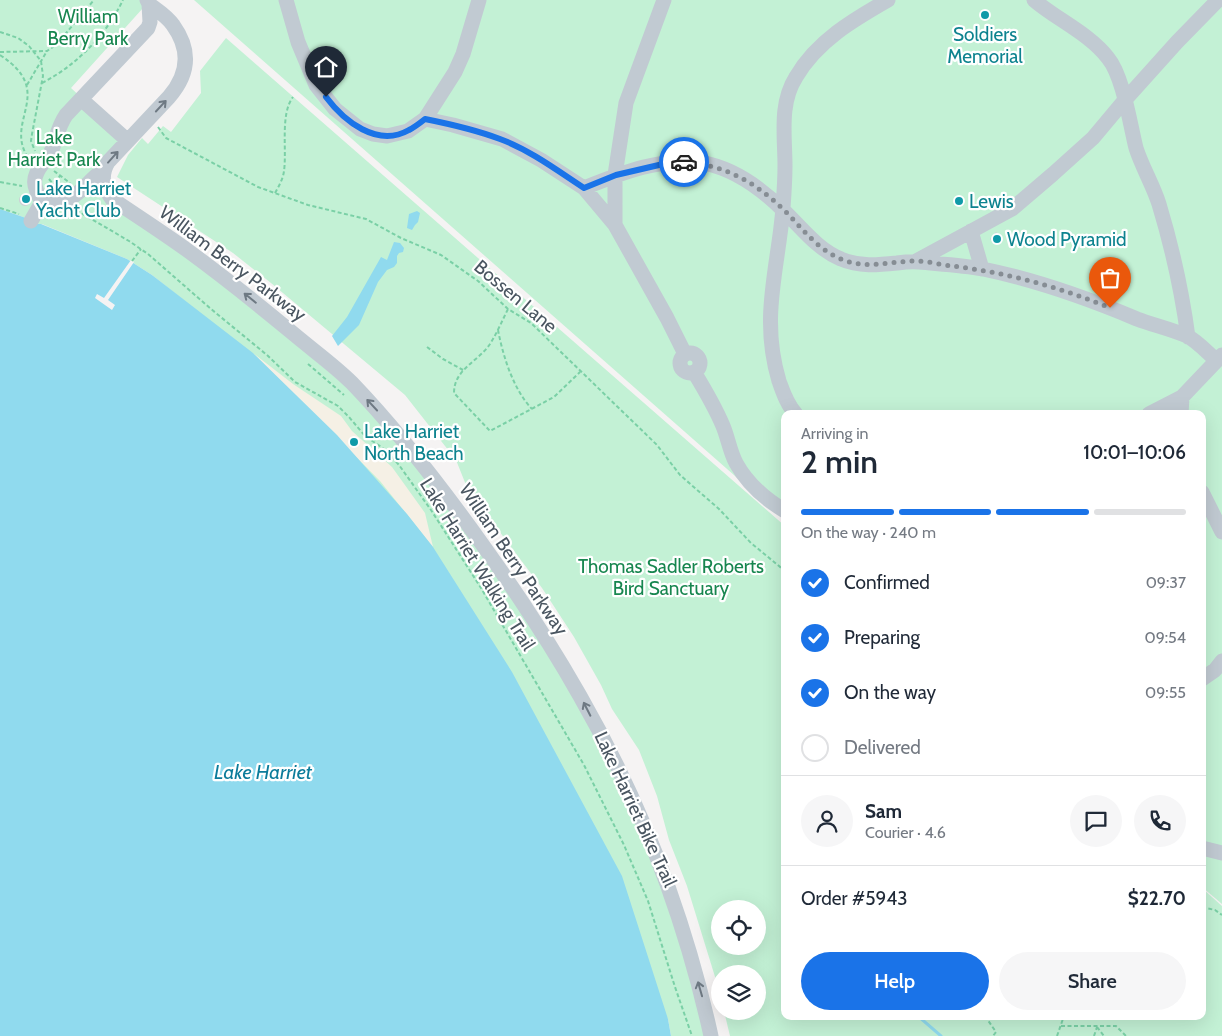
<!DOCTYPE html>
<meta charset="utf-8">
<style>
:root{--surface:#fff;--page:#f6f6f7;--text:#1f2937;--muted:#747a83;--line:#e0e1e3;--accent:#1a73e8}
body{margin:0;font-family:Cabin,sans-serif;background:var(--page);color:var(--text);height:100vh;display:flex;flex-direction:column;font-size:19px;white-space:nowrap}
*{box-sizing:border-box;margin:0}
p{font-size:16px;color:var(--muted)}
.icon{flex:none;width:28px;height:28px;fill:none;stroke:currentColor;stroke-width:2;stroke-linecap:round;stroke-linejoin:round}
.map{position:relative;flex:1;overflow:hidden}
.details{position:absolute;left:781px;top:410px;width:425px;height:610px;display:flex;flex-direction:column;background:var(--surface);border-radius:10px;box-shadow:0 5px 20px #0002}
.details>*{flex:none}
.controls{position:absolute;left:711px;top:900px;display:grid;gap:10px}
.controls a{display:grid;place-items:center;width:55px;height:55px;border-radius:50%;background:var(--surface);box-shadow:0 5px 20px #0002;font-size:25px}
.pin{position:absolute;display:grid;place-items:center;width:42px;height:42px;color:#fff;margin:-51px -21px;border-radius:50% 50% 50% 0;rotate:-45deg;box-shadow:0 0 5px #0007}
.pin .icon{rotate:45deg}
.courier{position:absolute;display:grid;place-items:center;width:50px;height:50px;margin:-25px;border:4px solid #1a73e8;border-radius:50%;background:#fff;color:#222;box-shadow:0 1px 6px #0007}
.headline em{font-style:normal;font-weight:600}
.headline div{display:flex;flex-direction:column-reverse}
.headline{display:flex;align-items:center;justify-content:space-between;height:85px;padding:0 20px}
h1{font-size:32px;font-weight:600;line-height:38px}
.bar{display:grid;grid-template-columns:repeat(4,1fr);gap:8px 5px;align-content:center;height:60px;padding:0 20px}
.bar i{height:6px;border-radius:4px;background:var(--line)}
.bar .current{background:var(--accent)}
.bar p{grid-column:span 4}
.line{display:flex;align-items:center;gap:12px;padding:0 20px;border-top:1px solid var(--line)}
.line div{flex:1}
.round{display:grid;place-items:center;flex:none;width:52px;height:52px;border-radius:26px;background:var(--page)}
ol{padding:0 20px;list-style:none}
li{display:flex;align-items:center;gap:15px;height:55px}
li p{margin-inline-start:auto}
li .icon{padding:5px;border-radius:50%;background:var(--accent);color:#fff;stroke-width:4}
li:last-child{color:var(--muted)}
li i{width:28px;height:28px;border:2px solid var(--line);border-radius:50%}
.action{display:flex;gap:10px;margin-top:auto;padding:10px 20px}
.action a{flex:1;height:58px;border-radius:30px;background:var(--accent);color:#fff;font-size:20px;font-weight:600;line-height:58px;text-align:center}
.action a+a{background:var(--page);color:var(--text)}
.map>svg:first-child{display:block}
.green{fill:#c3f1d5;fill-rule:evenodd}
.sand{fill:#f5f0e5}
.water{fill:#90daee}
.pier{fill:#f5f3f3}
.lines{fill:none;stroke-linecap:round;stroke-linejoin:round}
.stream{stroke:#90daee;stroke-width:3}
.building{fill:#cdcfd5}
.path{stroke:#7ad0a6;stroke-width:2;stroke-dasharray:4 2.5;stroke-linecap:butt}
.minor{stroke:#c1cad2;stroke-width:15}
.oneway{stroke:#6e7983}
.done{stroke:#868d94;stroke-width:5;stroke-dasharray:0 9}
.route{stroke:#1a73e8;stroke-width:6}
.culture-dot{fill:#0f9aa8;stroke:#fff;stroke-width:2}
.labels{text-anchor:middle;stroke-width:4.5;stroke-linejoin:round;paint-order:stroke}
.park-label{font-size:19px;fill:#17864f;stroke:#fff}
.culture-label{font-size:19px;fill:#0d838f;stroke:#fff;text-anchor:start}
.street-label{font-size:19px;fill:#4a5661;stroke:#fff}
.water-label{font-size:20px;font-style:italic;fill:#0c7c9b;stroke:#fff}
</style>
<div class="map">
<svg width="1222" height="1036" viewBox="0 0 1222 1036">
<rect width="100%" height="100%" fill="#f5f3f3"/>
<path class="green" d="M0 0H146L143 8 71 88 128 141 104 184 186 249 392 426 542 633 649 838 711 1036H671L668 1019 191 306 152 275 127 259 42 224H39L26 218 0 209Z
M194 0H1222V904L1202 887V414H785V520Z
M226 38 785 526V1016H1202L1203 889 1222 906V1036H730L724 1011H758V974H720V993L687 886 669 840 657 796 639 750 612 709 601 685 574 637 542 588 468 490 456 460 405 395 271 283 233 253 117 177 128 155 142 138 148 144 163 126 171 132 201 93 200 71ZM720 909H758V946H720Z"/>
<path class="sand" d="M253 353 293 384 341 416 352 431 392 467 425 513 433 547 380 481Z"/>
<path class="water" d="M0 209 26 218 39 224H41L127 259 152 275 253 353 337 435 407 514 433 547 512 672 622 876 668 1019 671 1036H0Z
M417 211 420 213 418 222 415 225 412 230 407 228 409 214Z
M394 242 400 243 404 248 403 252 399 253 397 256V263L394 267 387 270 378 282 359 325 338 346 332 336 347 317 381 257 387 260Z"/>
<path class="pier" d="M131 260 134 262 108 300 115 305 112 310 95 298 97 294 104 298Z"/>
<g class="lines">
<path class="stream" d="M918 1016 941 1036"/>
</g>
<path class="building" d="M19 200a6 6 0 1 1 12 0a6 6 0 1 1-12 0Z
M996 232 1003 238 997 245 990 239Z"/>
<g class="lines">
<path class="path" d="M0 32 18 38 29 46 41 61 43 76 32 134 31 141 35 151
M0 52 47 51 56 45 94 0
M0 55C58 93 2 121 29 159
M42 83C77 65 106 35 123 0
M27 85 47 51
M158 127 166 138 258 187 308 205 366 219 401 238 441 255 478 281 508 309 531 323 657 445 680 475 719 509 751 543 785 571
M54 171 70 183
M49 179 59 191
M0 182 22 186
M50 187 60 176
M275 193C279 186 283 179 284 171 287 150 280 114 293 97
M0 208 19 214
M76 210 129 241 148 254 211 309 267 355 295 382 338 406 349 417 365 436 387 451 399 465 431 510 481 588 584 765 624 845 648 901 675 987 692 1036
M132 261 141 249
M508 309C502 321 497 333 490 344 478 362 454 369 454 393L490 431 554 397 580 372
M498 330C503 356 513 389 532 409
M427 347 443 359 463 370
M308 364 344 395
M1202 907 1215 910 1222 915
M985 1016 996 1032 993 1036
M1061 1026H1116L1126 1036
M1097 1027 1104 1036
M1057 1036 1064 1016
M1094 1036 1097 1027"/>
<path class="minor" d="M147 0 149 4C157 10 167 16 173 25 191 50 189 74 169 97L108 162C100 176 103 187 112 199 137 216 162 232 187 250 224 277 260 306 295 335 314 351 335 366 352 383 400 433 442 488 482 544 517 593 550 643 580 696 640 801 685 918 711 1036
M286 0 298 42 316 85 335 109 360 129 373 134 387 136 408 131 425 119 455 72 463 54 479 0
M1034 0C1056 19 1090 34 1108 58 1123 76 1130 124 1136 148 1142 167 1153 185 1159 204 1172 247 1182 292 1188 337
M81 99 128 141
M425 119 453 125 502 139 541 160 584 188 615 225 667 318 685 354
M103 175H97C81 189 66 211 42 202 33 186 31 178 43 163 45 160 48 158 50 154 57 140 56 130 66 115L148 28 150 22 149 4
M584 188C621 173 664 156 704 163 735 169 762 189 784 211 802 228 817 249 841 259 859 267 878 265 897 263 904 262 912 261 919 262 940 264 962 265 983 269 1036 280 1087 298 1137 319 1153 325 1171 329 1187 336 1197 341 1207 352 1216 360
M31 221 42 202
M615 225V175L626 103 664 0
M971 231 982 269
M916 261 1012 209 1053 174 1093 138 1124 101 1177 42 1218 0
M680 363a10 10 0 1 1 20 0a10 10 0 1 1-20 0Z
M694 372C705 390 715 407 723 426 728 438 730 452 736 463 747 483 765 499 785 511
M796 414C787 405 783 392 779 381 760 318 778 269 783 208 784 194 785 180 785 166 785 136 779 104 796 77 817 41 853 20 888 0
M1149 414 1182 397 1222 355
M1181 414 1182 397
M1202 492 1222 532
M1202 679 1215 670 1222 661
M1202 848 1222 853"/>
</g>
<defs><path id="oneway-shaft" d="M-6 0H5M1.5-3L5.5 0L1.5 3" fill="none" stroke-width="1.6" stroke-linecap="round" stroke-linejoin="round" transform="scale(1.25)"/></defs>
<g class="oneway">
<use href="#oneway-shaft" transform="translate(161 106) rotate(-47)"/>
<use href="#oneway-shaft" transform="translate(113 157) rotate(-48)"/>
<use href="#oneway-shaft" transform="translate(250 298) rotate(-141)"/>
<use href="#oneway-shaft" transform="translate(372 405) rotate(-133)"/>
<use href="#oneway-shaft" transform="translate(587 709) rotate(-117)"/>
<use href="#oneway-shaft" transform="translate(700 989) rotate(-106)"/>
</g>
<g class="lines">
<path class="done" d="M684 162C725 165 755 182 784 210 802 228 817 249 841 259 866 270 890 261 916 261 928 261 941 265 953 266 1007 273 1060 287 1110 308"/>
<path class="route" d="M326 97C344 121 377 148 409 130 415 127 420 123 425 119 450 124 476 130 500 139 530 150 558 171 584 188L616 175 676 161 684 162"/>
</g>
<g class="culture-dot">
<circle cx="985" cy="15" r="5"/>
<circle cx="26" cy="199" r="5"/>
<circle cx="959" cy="201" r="5"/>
<circle cx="997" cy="239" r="5"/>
<circle cx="354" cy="442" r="5"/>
</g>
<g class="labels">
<g class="park-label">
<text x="88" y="23">William<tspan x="88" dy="22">Berry Park</tspan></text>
<text x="54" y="144">Lake<tspan x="54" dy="22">Harriet Park</tspan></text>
<text x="671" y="573">Thomas Sadler Roberts<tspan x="671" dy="22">Bird Sanctuary</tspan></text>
</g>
<g class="culture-label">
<text x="985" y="41" text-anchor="middle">Soldiers<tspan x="985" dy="22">Memorial</tspan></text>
<text x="36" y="195">Lake Harriet<tspan x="36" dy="22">Yacht Club</tspan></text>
<text x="969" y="208">Lewis</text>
<text x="1007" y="246">Wood Pyramid</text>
<text x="364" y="438">Lake Harriet<tspan x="364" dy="22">North Beach</tspan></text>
</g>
<g class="street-label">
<text transform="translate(233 263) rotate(37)" y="7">William Berry Parkway</text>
<text transform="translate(516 296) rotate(40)" y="7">Bossen Lane</text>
<text transform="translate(514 559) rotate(56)" y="7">William Berry Parkway</text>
<text transform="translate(478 564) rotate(58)" y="7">Lake Harriet Walking Trail</text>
<text transform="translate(636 809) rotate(65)" y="7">Lake Harriet Bike Trail</text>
</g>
<g class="water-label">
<text x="263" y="779">Lake Harriet</text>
</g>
</g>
</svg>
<div class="controls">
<a><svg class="icon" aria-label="locate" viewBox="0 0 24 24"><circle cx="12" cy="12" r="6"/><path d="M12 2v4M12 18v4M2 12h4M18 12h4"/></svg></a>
<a><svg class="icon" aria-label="layers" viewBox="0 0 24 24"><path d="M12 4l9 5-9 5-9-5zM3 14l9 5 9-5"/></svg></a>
</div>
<div class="pin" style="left:1110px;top:308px;background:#ea580c"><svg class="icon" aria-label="bag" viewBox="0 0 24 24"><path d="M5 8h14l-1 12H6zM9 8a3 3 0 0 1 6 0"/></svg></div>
<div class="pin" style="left:326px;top:97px;background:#1f2937"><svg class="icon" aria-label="home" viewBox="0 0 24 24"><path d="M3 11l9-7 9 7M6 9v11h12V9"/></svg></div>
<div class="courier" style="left:684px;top:162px"><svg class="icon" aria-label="car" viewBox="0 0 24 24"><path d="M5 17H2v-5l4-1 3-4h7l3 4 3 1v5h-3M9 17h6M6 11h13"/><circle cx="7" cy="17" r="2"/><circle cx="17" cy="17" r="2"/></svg></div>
<section class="details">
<div class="headline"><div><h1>2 min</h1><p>Arriving in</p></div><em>10:01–10:06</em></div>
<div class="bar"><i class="current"></i><i class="current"></i><i class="current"></i><i></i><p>On the way · 240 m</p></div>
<ol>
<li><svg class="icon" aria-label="check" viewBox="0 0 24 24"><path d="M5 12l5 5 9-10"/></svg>Confirmed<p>09:37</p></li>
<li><svg class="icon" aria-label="check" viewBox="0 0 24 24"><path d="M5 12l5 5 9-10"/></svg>Preparing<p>09:54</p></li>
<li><svg class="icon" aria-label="check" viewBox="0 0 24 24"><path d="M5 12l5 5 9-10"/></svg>On the way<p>09:55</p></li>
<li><i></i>Delivered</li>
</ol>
<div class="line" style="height:90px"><a class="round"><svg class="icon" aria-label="person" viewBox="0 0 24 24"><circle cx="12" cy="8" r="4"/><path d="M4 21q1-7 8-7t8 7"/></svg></a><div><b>Sam</b><p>Courier · 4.6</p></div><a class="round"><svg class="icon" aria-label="chat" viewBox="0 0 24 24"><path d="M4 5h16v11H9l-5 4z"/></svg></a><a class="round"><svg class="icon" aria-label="phone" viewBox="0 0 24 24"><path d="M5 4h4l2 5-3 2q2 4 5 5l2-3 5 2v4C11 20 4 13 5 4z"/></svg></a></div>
<div class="line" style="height:65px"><div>Order #5943</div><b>$22.70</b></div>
<div class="action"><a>Help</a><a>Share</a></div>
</section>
</div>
